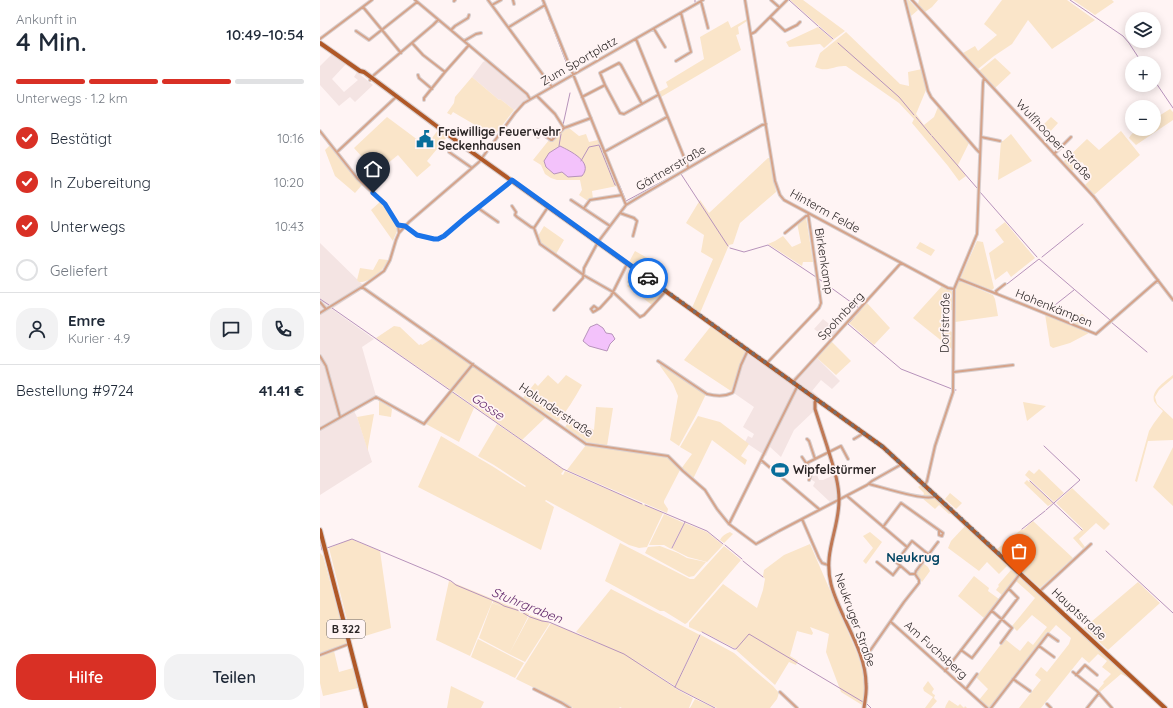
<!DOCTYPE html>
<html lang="de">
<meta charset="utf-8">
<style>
:root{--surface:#fff;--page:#f2f2f3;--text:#1f2937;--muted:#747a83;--line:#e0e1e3;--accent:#d93025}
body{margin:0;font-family:Quicksand,sans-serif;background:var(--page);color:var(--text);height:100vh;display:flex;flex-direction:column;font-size:15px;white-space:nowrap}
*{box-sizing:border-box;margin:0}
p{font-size:13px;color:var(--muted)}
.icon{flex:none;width:22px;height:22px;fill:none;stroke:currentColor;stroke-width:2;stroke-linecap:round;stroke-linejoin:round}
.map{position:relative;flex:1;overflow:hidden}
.panel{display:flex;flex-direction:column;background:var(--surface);width:320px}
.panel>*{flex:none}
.fabs{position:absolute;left:805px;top:12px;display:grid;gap:8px}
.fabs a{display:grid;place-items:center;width:36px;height:36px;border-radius:50%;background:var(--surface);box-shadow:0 2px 10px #0003;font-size:20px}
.pin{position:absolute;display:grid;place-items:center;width:34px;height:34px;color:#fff;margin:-41px -17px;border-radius:50% 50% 50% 0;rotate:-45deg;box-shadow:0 0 4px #0007}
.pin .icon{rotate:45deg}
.courier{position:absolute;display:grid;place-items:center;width:40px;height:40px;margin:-20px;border:3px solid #1a73e8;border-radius:50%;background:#fff;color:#222;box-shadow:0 1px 5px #0007}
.summary em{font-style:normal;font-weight:600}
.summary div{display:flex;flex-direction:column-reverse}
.summary{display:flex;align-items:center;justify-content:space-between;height:68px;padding:0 16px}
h1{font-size:26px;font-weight:600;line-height:30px}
.bar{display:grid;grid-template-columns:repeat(4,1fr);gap:6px 4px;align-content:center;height:48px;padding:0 16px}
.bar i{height:5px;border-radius:3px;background:var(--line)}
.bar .selected{background:var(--accent)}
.bar p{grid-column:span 4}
.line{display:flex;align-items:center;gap:10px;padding:0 16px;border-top:1px solid var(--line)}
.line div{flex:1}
.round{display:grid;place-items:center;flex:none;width:42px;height:42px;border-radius:16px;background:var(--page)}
ol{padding:0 16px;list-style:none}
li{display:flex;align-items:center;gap:12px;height:44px}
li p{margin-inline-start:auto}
li .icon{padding:4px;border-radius:50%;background:var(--accent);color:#fff;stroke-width:4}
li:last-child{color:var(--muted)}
li i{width:22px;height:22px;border:2px solid var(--line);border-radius:50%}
.action{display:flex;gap:8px;margin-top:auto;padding:8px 16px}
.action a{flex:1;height:46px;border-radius:16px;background:var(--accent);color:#fff;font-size:16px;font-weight:600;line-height:46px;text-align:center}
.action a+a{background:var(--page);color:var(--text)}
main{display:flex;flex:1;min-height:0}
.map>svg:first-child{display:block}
.built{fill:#f4e4e3}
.green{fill:#fae5c9}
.water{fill:#f3c2fb;stroke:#b793bb}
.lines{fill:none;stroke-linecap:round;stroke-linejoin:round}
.stream{stroke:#b793bb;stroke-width:1}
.street-casing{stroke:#d9cfcf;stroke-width:4}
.secondary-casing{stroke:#d9cfcf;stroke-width:5}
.primary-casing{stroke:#d9cfcf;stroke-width:6}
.street{stroke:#d5a38a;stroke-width:2}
.secondary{stroke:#c07854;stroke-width:3}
.primary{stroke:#b05827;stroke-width:4}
.done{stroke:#766e6e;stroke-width:4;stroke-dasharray:0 7.2}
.route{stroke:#1a73e8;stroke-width:5}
.labels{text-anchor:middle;stroke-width:3.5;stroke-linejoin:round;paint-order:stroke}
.shield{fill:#fff4f4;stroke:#6b6464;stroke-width:1}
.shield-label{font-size:11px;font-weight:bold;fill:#2c2626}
.street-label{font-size:12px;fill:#2c2626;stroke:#fff4f4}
.poi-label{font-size:12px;font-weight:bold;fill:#2c2626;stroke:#fff4f4;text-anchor:start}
.water-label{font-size:13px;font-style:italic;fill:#642b6d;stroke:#fff4f4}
.neighbourhood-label{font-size:13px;font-weight:bold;fill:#004362;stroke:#fff4f4}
</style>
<main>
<section class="panel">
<div class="summary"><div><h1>4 Min.</h1><p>Ankunft in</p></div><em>10:49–10:54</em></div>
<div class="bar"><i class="selected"></i><i class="selected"></i><i class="selected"></i><i></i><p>Unterwegs · 1.2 km</p></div>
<ol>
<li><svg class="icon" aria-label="check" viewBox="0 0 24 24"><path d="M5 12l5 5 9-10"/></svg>Bestätigt<p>10:16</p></li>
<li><svg class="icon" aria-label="check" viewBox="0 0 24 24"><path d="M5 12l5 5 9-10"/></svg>In Zubereitung<p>10:20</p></li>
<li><svg class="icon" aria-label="check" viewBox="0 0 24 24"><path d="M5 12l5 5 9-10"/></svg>Unterwegs<p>10:43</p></li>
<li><i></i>Geliefert</li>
</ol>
<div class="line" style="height:72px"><a class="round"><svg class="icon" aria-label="person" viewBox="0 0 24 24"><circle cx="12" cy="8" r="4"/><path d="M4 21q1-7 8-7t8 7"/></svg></a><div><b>Emre</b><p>Kurier · 4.9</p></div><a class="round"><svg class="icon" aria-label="chat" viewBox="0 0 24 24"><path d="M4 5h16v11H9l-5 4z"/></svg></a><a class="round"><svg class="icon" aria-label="phone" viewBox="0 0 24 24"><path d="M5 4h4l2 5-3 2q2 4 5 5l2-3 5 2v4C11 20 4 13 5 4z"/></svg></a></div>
<div class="line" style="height:52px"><div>Bestellung #9724</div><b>41.41 €</b></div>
<div class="action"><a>Hilfe</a><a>Teilen</a></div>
</section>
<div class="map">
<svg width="853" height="708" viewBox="0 0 853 708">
<rect width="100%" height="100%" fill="#fff4f4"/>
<path class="built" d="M12 54 26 64 12 79 24 92 38 80 34 77 37 72 53 85 35 102 30 97 19 106 0 85V66Z
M165 61 208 97 207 100 199 106 194 110 180 99 179 100 152 77 163 62Z
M0 243 45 287 12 309 54 339 42 347 56 396 33 409 37 417 52 462 0 495Z
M503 319 519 332 511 341 494 329Z
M427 347 472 379 478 373 480 374 496 357 520 381 512 389 501 380 492 391 498 396 493 402 494 411 474 430 461 457 450 447 446 456 425 442 428 436 432 438 434 434 423 427 434 407 411 391Z
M497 475 499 480H503L514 475 517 498 510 502 493 486 495 482 492 480 491 478 493 476Z"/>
<path class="green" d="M470 0H483L525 31 514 39Z
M587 0H589L598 10 591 16Z
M599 0H618L612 7 605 12 598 4Z
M682 0H747L775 20 732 49 708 20 692 44 674 56 658 69 643 53 655 46 658 51 677 35 664 24Z
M753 0H792L794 2 775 15Z
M427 19V21L418 27 419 34 416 35 421 50 341 97 339 92 348 87 346 82 384 59 380 37 408 21 411 28Z
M498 27 513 40 504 48 500 44 469 47 466 42Z
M526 32 580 84 589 86 588 72 602 69 606 90 596 114 604 125 614 117 618 107 649 143 638 165 646 176 639 181 628 166 592 123 594 119 579 103 526 66C514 65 508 73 495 67L500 53Z
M675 58 691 73 675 88 659 71Z
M152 77 179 100 180 99 194 110 174 136 133 112 131 115 127 113 134 103 135 97Z
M850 109 853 112V120L816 145 809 138C814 128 825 129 834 129V119Z
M67 117 110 149 115 141 112 138 118 130 127 137 107 161 111 165 97 177 78 155 51 177 38 163 43 158 34 148Z
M731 117 738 123 729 133 722 126Z
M249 128 259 136 266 134 269 142 278 140 297 186 272 191 273 199H269L268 201 259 195 262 190 260 180H237L231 178 225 174 221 165 213 160 229 140 231 141 243 131Z
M801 131 820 155 774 195 765 185 771 179 768 175 770 172 762 162 752 171 743 162 767 139 779 150Z
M691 134 712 161 678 180 681 141H683Z
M10 145 31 173 42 185 35 193 15 176 5 150Z
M448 158H451L456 192 420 223 413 244 409 245 380 313 372 308 393 259 381 252 384 235 366 223 380 200 389 213Z
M61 201C66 206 77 221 77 229 77 233 74 237 73 241L51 210Z
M485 217H486L493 262H483L482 266 448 244 455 241 463 236 472 247 481 243 477 223Z
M685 222 715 258 691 277 687 271 675 280 669 253 684 242 675 230Z
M224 226 244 240 236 254 220 243 218 236Z
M657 241 663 242 674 288 672 290 641 279V277Z
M600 242 615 250 611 256 596 248Z
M315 251 340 265 331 279 309 262Z
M59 259 68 260C64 270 50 283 39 282L37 280 40 268 53 270Z
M315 271 343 292 332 305 307 286 309 284 307 282Z
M638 282H642L673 295 675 299 678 316 635 322V289Z
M622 286 633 292V311L627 308 625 312 626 317 624 320 622 318 619 322 633 333V350L593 318Z
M547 303 570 328 554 345 529 323Z
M725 314 769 333 750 343 733 348 730 346Z
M762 314 767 318 757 326 750 323Z
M74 326 80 327 99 345 101 344 102 345 113 338 151 365 131 390 56 338Z
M391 326 426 350 411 391 364 360Z
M511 341 531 361 516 375 496 357Z
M340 363 386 394 376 415 359 446 350 440 358 396 353 384 340 366Z
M152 367H155L226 417 202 440 133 391Z
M228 375 238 384 246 375 262 385C255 398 247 410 238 422L203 398 215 383 218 386Z
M853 375V378L839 390 835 397 837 404 853 419V440L828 441 817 482 815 481 829 431 834 423 843 411C840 408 836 405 834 401 831 390 846 381 853 375Z
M132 392 154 408 139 442 106 424Z
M59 401 69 406 72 409 71 417 59 415Z
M703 402 726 406 707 421Z
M276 407 293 408 287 446 267 442 245 427 251 419 274 430Z
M54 414 48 447V451L37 417Z
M378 416 400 422 429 444 421 456 427 460 425 465 392 440 373 479 361 469 372 454 360 447Z
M177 424 244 470 241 474 243 475 245 471 343 513 327 547 319 548 309 545 226 500 225 501 234 507 221 550 98 487 121 436 172 466 205 487 206 486 174 465 158 456Z
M266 445 347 457 360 470 344 501V503L348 509 347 513 247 470Z
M853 447V506L833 487Z
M719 469 744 493 734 502 705 475 709 470 714 474Z
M707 480 709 482 710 481 733 503 728 506 704 483Z
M601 485 614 497 603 496 604 493 598 487Z
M752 488 790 524 784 530 776 523 759 539 765 547 763 549 753 538 763 529 736 503Z
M630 493 642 503 636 509 625 499Z
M602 498 610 499 615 498 632 513 629 514 619 505 615 509Z
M344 514 364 523 351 549 344 545H329Z
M713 521 753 558 720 588 677 549 702 529 703 530Z
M365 523 387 532 403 545 387 562 368 557 352 549Z
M645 526 687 566 679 574 667 562 659 571 628 548 631 541Z
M410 532 413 534 404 543 400 540C402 536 405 534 410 532Z
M550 532 562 542 546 564 543 561 553 548 543 536Z
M31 539 60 551 71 628 32 640 9 548Z
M300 543 370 579H374L404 546 421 560 367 623 365 624 344 611H340L285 581Z
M490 544 538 655C543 671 548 689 542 705L521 692 506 652 509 634 490 627 493 633 492 635 477 631 470 656 478 661 476 665 469 662 455 685 416 650 417 648H414L383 632H380L369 627V623L403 584 437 608 443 590 445 579 443 576 444 570 464 555Z
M340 546 358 553 367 558 386 562 374 576 369 577 325 553 328 547Z
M0 553 3 556 27 644 0 653Z
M603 563 608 567 610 571 602 582 596 575V573Z
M691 570 697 575 682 595 676 590 679 586 678 585Z
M654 576 669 588 668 591 679 599 664 618 638 596Z
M699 577 743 616 809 678 801 674 780 692 778 690 784 683 783 682 791 674 782 667 787 661 778 654 769 663 762 657 721 708H699L721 680 715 675 721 667 727 672 749 644 751 638 736 625 729 633 727 632 670 708H668L659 700 668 689 656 677 685 639 700 651 708 641 713 645 727 627 712 615 697 631 692 626 715 598 696 581Z
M129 581 173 599V600H175L209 614V615L207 617H208L189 654 159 638 172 603 183 607 173 603V600L150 656 116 640Z
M818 582 840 603 788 650 764 628Z
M291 589 380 635 355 686 310 657 358 690 373 698 369 708H302L300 707 299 708H253L243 702 196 679 231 623 283 645 256 632Z
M210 615 230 623 205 662 189 654Z
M381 635 414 653 453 686 459 693 457 699 450 708H397L355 687Z
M158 639 204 663 195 678 151 657Z
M14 651 19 672 33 668 38 688 3 696 0 683V656Z
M608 681 614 689 612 692 613 694 615 695 614 698 617 701 611 708H605L613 697 604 691 603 688Z
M131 686 164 702 161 708H127Z
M375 699 394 708H370Z
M629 700 638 706 640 704 644 708 645 706 647 708H625L626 705Z"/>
<path class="water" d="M240 146C250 151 274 162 262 176L248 177 242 172 234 174 226 167 224 161 229 153Z
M277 324 283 328 286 333 292 334 295 339 290 344 287 351 269 346 263 341 270 327Z"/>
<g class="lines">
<path class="stream" d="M222 0 223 4
M375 0V2
M469 0 498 26
M750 0 803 36 809 43 822 63
M225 8 227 13
M229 19 232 25
M499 27 513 39
M233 28 248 67
M518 43 579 97 594 115
M249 69 251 72
M834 80 853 108
M596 117 611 135
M243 125 250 93
M612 136 657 188
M239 146 241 134
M261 161 269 147 279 145 295 185H296
M361 174 408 246
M299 184 306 201 360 172
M660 192 717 257
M410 248 424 252 448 245 496 277
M722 257 763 224
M499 279 539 308
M687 284 719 259 790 320
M0 299 9 305
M12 308 243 469 322 504
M541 309 528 324 581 369 632 389
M730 309 754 290
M791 322 827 352
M635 390H636
M724 446 760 480 726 510
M710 481 762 530
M325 505 387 531 403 544
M702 529 725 511
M0 542V543
M1 545 2 550
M405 545 422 559
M7 548 32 539 118 575 131 581 136 585 179 603 184 606 200 611 210 617 222 621 229 622 304 654 358 689 395 708
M352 548 365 522
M786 551 853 613
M423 561 443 577
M382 632 414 649H416L429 634 543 702
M355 687 380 635
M547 704 551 708"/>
<g class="street-casing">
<path id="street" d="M95 0 207 94 210 99
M168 0 232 87
M193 0 194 4
M223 0 306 205
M425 0 455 181 460 195 464 200 628 288 634 289
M451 0 459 7
M585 0 608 91 611 97 656 149 660 153
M592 0 774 197 853 300
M134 1 135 0
M381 1 388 28
M172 5 181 0
M43 7 81 53
M450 17 465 31 477 25 480 22
M189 27 225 5
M334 29 345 47
M131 30 135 26 148 18 149 15
M36 31 49 40 97 2
M431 34 435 32 467 0
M0 39 52 0
M316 39 368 167
M144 41 156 34 161 33
M92 43 103 55 125 72
M356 61 371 52 361 13
M98 75 99 78 112 89
M50 80 54 75 113 25 118 20
M285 85 280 73 299 63 301 65 322 104
M217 96 235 114 244 128 271 118
M262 97 285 85 300 113 304 114 338 95
M104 100V98L125 72 149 45
M0 131 37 178 65 204 78 225 85 226 97 235 114 239H118L124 236 145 218 189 183 191 181
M221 133 218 137 214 134 217 130 231 140H232L244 128
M661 137 680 141
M17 152 76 97
M129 152 152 168
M284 152 347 117
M734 154 751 137
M251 200 290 226
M192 206 196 212 195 215 197 217 211 227 214 228
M158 208 178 222
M264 208 270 200 302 195
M300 213 314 218 317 221 313 236
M78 225 79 233
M214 228 220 244 265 276 293 292 320 317 324 315 345 292
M214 228 228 207
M465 233 486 216H488
M639 279 677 294 676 291 685 284
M42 287 266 444 348 456 363 471 385 490 397 509 409 524 436 544 459 531 547 485 552 481 582 464
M677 294 776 334 838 280
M0 302 6 309
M278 309 274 306 271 309 273 312C276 311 278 309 280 308L291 296 307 264
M234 310 263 278 264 268 278 242 306 205 324 194 442 125 446 124
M0 313 42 287 64 271 70 260 76 240 79 233 89 222 159 162 195 113 204 103 383 0
M0 356 6 366 20 417
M338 361 387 394C395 396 404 397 412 393L413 392 421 365 428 350
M447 363 499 308 501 303 488 213
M634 372 693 365
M473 382 581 263
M0 429 56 397 104 424 153 364
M487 439 489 441 495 459
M534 439 544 433
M482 457 492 472 489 480
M441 460 499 509
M487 463 521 446 528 459
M549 484C562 487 606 502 616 496
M605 485 607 481 615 446 633 392 634 289 657 234 663 83 664 78
M527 496 587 547
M482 519 499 558 502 563 508 565
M409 524 478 385
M563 527 581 503 623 533 622 536 619 535V531
M557 562 573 575 580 566
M595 574H590L576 562 592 541 608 554
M720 591 771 544
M672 611 692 628 681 643
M571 622 667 708
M719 646 734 657
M641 650 652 658 698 598 689 589
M0 655 29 644
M542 660 545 658 584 602 599 583V580L595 574 596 571 618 542
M625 671 700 574
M753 672 777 691 792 708
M756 675 765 665 777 675
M693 679 710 691
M214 689 242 703 250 708
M646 689 657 674
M460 692 477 708
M727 704 731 708
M671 708 728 634 738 641
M767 708 779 693"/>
</g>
<g class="secondary-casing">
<path id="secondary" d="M497 400 495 402V409C499 421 503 434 507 446 512 463 519 481 519 500 519 530 503 552 511 584 519 616 546 650 546 684 547 692 545 700 544 708"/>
</g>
<g class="primary-casing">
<path id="primary" d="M0 43 40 71 44 72 146 148 563 447 845 708
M0 530 46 708"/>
</g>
<use href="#street" class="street"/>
<use href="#secondary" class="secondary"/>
<use href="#primary" class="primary"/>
</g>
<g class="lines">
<path class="done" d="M328 278 563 447 700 573 699 575"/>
<path class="route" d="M53 193 65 204 78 225 85 226 97 235 114 239H118L124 236 145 218 189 183 192 180 328 278"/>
</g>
<defs>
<g id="civic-bare" transform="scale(1.38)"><path d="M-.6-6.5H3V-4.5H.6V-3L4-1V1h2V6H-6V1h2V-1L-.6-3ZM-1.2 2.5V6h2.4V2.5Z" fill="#086e9b" stroke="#fff4f4" stroke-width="2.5" paint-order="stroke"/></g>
<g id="stadium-bare" transform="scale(1.38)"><path d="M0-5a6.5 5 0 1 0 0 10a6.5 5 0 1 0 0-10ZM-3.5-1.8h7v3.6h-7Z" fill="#086e9b" stroke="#fff4f4" stroke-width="2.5" paint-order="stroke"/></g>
</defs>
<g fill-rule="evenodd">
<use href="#civic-bare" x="105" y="139"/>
<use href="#stadium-bare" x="460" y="470"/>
</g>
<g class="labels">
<rect class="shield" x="7" y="620" width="38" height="18" rx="3"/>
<g class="shield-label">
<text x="26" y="633">B 322</text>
</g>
<g class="street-label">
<text transform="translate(259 61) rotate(-30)" y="4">Zum Sportplatz</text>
<text transform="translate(734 140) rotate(47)" y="4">Wulfhooper Straße</text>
<text transform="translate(351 168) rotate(-30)" y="4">Gärtnerstraße</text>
<text transform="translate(505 211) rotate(29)" y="4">Hinterm Felde</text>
<text transform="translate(504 261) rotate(81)" y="4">Birkenkamp</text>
<text transform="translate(734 308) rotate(22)" y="4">Hohenkämpen</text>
<text transform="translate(521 316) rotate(-47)" y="4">Spohnberg</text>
<text transform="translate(625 323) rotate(-89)" y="4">Dorfstraße</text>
<text transform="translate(236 410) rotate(34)" y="4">Holunderstraße</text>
<text transform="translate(759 614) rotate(43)" y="4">Hauptstraße</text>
<text transform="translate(535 620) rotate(70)" y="4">Neukruger Straße</text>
<text transform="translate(616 650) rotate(42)" y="4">Am Fuchsberg</text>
</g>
<g class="poi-label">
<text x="118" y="136">Freiwillige Feuerwehr<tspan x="118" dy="14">Seckenhausen</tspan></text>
<text x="473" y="474">Wipfelstürmer</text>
</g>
<g class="water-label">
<text transform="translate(168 406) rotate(35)" y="5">Gosse</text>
<text transform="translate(207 605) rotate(22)" y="5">Stuhrgraben</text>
</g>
<g class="neighbourhood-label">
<text x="593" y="562">Neukrug</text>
</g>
</g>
</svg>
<div class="fabs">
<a><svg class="icon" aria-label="layers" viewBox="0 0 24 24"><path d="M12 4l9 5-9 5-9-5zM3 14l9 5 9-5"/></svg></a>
<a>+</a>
<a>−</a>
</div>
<div class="pin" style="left:699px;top:575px;background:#ea580c"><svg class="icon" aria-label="bag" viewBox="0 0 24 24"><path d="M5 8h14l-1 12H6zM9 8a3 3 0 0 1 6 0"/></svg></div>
<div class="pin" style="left:53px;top:193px;background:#1f2937"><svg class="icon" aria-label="home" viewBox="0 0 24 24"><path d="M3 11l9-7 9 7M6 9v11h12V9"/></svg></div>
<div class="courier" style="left:328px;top:278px"><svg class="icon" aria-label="car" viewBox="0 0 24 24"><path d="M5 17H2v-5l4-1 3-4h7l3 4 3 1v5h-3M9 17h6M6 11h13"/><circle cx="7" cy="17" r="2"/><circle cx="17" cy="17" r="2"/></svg></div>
</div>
</main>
